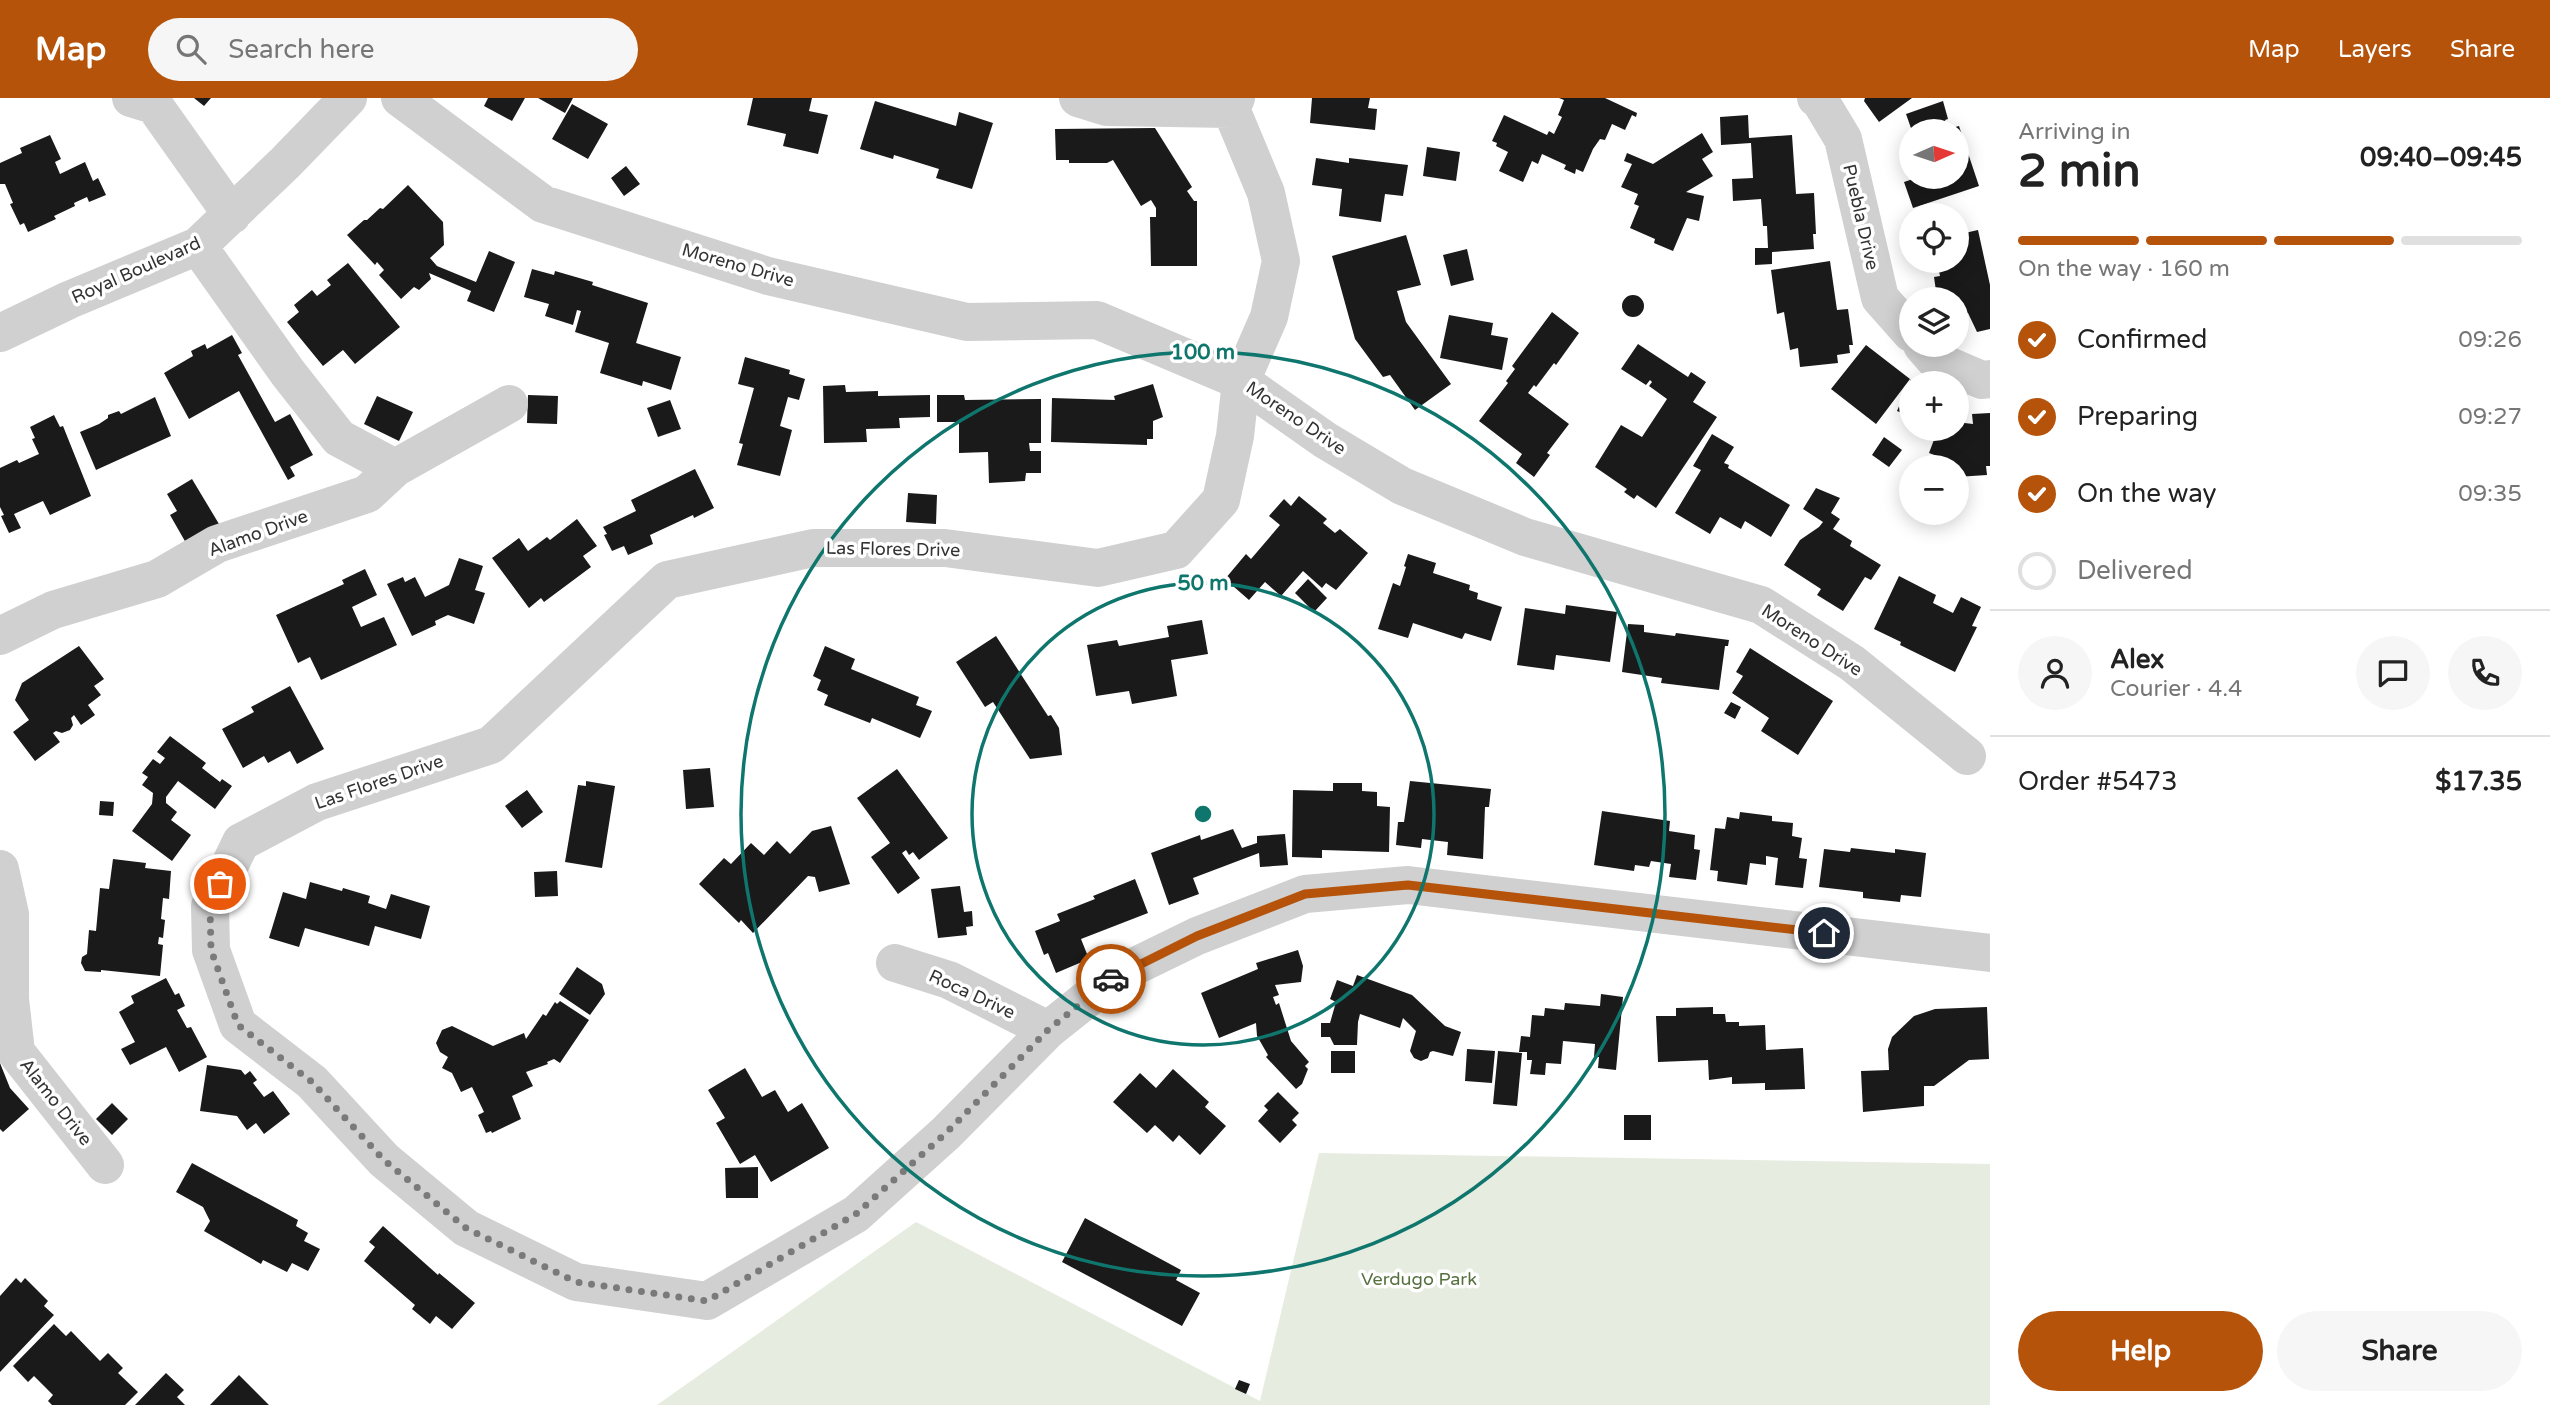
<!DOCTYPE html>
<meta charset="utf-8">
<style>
:root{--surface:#fff;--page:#f6f6f6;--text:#222;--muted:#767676;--line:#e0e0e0;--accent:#b45309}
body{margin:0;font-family:"Varela Round",sans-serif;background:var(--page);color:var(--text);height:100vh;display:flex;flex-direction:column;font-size:26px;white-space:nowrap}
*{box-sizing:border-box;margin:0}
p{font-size:23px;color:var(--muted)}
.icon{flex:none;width:38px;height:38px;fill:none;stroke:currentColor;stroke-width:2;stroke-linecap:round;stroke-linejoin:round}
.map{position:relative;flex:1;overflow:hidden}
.details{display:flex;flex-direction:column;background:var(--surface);width:560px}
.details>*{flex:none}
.needle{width:46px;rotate:87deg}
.tools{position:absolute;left:1899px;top:21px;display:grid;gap:14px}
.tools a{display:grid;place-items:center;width:70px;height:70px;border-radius:50%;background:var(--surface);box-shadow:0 4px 18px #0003;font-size:35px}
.pin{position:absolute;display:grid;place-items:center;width:60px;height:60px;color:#fff;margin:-30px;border:4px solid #fff;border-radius:50%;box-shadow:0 2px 7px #0007}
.courier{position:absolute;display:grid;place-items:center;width:70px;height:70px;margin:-35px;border:5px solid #b45309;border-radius:50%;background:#fff;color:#222;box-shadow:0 2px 9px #0007}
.headline em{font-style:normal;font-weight:800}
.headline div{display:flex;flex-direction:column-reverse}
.headline{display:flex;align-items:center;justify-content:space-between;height:119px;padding:0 28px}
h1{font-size:46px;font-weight:800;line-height:52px}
.bar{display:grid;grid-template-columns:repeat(4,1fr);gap:10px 7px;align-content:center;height:84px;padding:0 28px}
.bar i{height:9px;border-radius:5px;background:var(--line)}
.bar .selected{background:var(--accent)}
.bar p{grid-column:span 4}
.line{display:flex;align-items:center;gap:18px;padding:0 28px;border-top:2px solid var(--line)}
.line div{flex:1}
.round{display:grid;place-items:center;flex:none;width:74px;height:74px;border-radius:37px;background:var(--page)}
ol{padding:0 28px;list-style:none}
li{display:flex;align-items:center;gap:21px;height:77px}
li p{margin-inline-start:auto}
li .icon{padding:7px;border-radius:50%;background:var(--accent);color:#fff;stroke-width:4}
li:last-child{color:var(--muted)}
li i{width:38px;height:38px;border:4px solid var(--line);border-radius:50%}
.action{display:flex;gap:14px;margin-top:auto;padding:14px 28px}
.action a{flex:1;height:80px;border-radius:42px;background:var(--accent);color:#fff;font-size:28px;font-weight:800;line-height:80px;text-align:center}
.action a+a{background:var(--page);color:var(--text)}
header{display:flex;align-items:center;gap:42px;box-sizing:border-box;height:98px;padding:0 35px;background:var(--accent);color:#fff}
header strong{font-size:33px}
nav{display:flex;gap:38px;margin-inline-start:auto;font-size:24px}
.search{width:490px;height:63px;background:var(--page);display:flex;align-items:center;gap:18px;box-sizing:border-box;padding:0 24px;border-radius:38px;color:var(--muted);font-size:26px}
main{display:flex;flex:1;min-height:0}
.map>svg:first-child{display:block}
.green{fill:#e6ecdf}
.building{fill:#1a1a1a}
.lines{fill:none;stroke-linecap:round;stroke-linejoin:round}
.minor{stroke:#d0d0d0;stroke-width:38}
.done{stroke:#7a7a7a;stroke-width:7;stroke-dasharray:0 12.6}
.route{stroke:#b45309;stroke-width:9}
.ring{fill:none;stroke:#0f766e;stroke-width:3.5}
.labels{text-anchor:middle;stroke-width:7;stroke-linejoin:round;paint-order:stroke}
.street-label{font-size:18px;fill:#333;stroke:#fff}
.park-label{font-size:18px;fill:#56703f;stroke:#fff}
.centre{fill:#0f766e;stroke:#fff;stroke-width:3.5}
.ring-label{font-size:21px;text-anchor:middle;font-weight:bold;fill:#0f766e;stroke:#fff;stroke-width:7;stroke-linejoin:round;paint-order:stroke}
</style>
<header>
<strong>Map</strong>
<div class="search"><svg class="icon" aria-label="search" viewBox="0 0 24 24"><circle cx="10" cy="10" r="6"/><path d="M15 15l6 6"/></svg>Search here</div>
<nav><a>Map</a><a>Layers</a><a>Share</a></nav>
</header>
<main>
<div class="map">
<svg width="1990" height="1307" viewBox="0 0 1990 1307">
<rect width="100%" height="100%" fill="#fff"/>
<path class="green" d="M1319 1055 1990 1066V1307H657L916 1124 1260 1303Z"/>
<path class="building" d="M194 0H211L204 8Z
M488 0H525L512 23 484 8Z
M538 0H573L565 15Z
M753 0H812L809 13 828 17 818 56 783 48 786 36 747 27Z
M1312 0H1370L1368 10 1377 11 1375 32 1310 25Z
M1559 0H1605L1637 15 1636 19 1632 17 1625 32 1612 26 1605 42 1600 41 1593 51 1583 74 1576 71 1575 76 1564 71 1566 67 1542 56 1538 66 1532 63 1523 84 1499 73 1508 54 1496 48 1497 45 1492 43 1504 17 1547 37 1549 33 1554 36 1562 19 1558 17 1564 2Z
M1865 0H1912L1879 24 1864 3Z
M875 3 956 28 959 14 993 25 972 91 936 80 939 71 894 57 893 61 860 51Z
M1943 3 1948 21 1945 22 1948 31 1959 28 1979 88 1913 110 1904 84 1919 79H1956V33H1912L1906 16Z
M572 6 608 26 588 61 552 41Z
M1748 17 1749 40 1792 37 1796 96 1814 95 1816 136H1813L1814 151 1772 154V166L1755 167V150H1768L1767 128H1763L1761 101 1733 103 1732 81 1753 80 1751 45 1721 47 1720 19Z
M1155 30 1192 89 1187 93 1194 103H1197V168H1151L1150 119H1156V110L1151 102 1141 108 1113 62 1107 65H1069V62H1056L1055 31Z
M1702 35 1713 54 1702 61 1713 78 1686 94 1704 98 1699 123 1687 120 1673 153 1654 145 1655 141 1630 130 1639 108 1634 106 1638 96 1621 89 1632 66 1624 63 1627 55 1653 66Z
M50 37 61 61 55 64 60 76 85 64 93 83 98 80 106 97 89 104 87 99 74 105 75 108 54 118 56 121 28 134 24 125 20 127 10 106 13 105 5 86H0V65L22 55 20 50Z
M1427 49 1460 54 1456 83 1423 78Z
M1316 60 1349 65V60L1408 67 1403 98 1385 96 1381 124 1339 118 1342 91 1312 87Z
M626 68 640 86 624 98 611 80Z
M408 87 443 124 444 147 430 160 437 168 476 184 489 153 515 164 494 214 467 203 471 193 429 175 431 181 419 192 414 189 401 201 379 177 384 172 377 164 375 167 347 137 364 122H367L380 110 383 111Z
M1978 132 1990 187V231L1977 234 1968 215 1956 218V201H1944L1942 192 1936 193 1934 179 1940 178 1937 163H1956V137Z
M1406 137 1421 187 1397 193 1406 224 1451 286 1415 312 1390 277 1383 279 1355 241 1332 158Z
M1467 151 1474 182 1451 188 1443 157Z
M1830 163 1837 212 1848 211 1853 247H1849L1850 255 1837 257 1838 265 1800 269 1798 250 1790 252 1784 214 1777 216 1771 172Z
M348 165 400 229 355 266 343 252 323 268 287 224 299 214 294 207 312 192 317 198 331 187 327 182Z
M532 171 554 177 555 173 593 184 592 187 648 205 636 245 681 259 671 292 643 283 642 288 600 275 609 245 575 234 581 213 577 212 573 227 545 218 549 206 524 199Z
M1622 208a11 11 0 1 1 22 0a11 11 0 1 1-22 0Z
M1552 214 1579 235 1556 267 1554 265 1536 289 1534 287 1528 295 1569 326 1547 355 1550 357 1534 379 1516 365 1522 356 1479 323 1508 285 1506 283 1515 271 1512 268Z
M1449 217 1493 225 1491 237 1508 240 1502 272 1440 260Z
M232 237 242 255 238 257 275 324 290 316 313 357 290 369 295 378 288 382 239 293 189 321 164 275 193 258 191 253 205 246 207 251Z
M1638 246 1688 279 1691 274 1706 284 1693 304 1717 319 1656 410 1637 397 1634 401 1624 394 1627 391 1595 369 1621 327 1642 339 1667 301 1649 288 1652 284 1650 282 1646 287 1621 271Z
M1866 247 1910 281 1876 326 1831 291Z
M745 259 790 272 789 276 805 281 799 302 788 299 780 328 792 332 780 378 737 367 743 346 739 345 754 290 738 286Z
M1911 281V319L1897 313Z
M1153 286 1163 319 1153 323V341H1147V347L1051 344 1052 300 1115 302 1114 298Z
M845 287 846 294 878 293V298L930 297V319L899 320 900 330 866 331 867 344 824 345 823 288Z
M528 297 558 298 557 326 527 325Z
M937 297H964L965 302 1041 301V345H1029L1030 353H1041V375H1026L1025 383 989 385 988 354 959 355V324H937Z
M377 298 413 314 399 343 364 326Z
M155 299 171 338 96 372 80 334 99 326 108 320V317L119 313 121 316Z
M670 302 681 331 658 339 647 310Z
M1990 315V368H1986L1987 377 1956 379V369H1941L1940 359 1929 355 1938 331H1956V324L1973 326 1972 316Z
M54 317 60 329 63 328 91 398 50 417 43 403 14 416 21 430 9 435 1 418 4 417 0 409V370L17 362 19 365 39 356 32 341 35 340 30 329Z
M1712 336 1734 349 1724 365 1729 367 1728 370 1790 407 1771 439 1745 423 1741 431 1720 419 1710 436 1675 415 1701 372 1693 368Z
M1884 339 1902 352 1889 369 1872 357Z
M695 371 714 410 694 420 693 417 650 437 653 446 628 457 624 448 612 453 604 437 607 436 603 429 636 413 631 402Z
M192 381 219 426 186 445 170 417 177 413 167 396Z
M1816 390 1840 400 1831 415 1840 421 1833 431 1852 443 1850 448 1881 467 1871 482 1865 479 1843 513 1817 497 1821 491 1784 467 1800 442 1819 429 1823 424 1803 411Z
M908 395 937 397 936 426 906 424Z
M1299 398 1327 421 1323 425 1335 435 1340 431 1368 455 1336 492 1326 485 1322 490 1303 473 1281 498 1265 484 1249 502 1225 481 1246 456 1251 461 1280 427 1269 418 1284 401 1291 408Z
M577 421 597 448 583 458 591 469 544 504 541 500 529 510 492 460 519 440 528 453 547 439 550 442Z
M1408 456 1436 465 1433 475 1470 487 1469 492 1478 495 1477 501 1502 509 1491 543 1465 535 1462 541 1413 525 1408 540 1378 531 1393 485 1400 488 1406 469 1404 468Z
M459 460 483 468 475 492 485 495 474 526 448 517 435 523 436 527 412 538 387 486 403 479 405 484 415 479 425 499 449 487Z
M365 471 377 497 352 509 361 529 384 519 397 547 321 582 310 559 298 565 276 517 344 486 342 482Z
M1899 478 1936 497 1933 505 1953 515 1961 499 1981 509 1972 528 1977 529 1955 574 1900 547 1901 544 1874 531Z
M1308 481 1327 500 1314 514 1295 495Z
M1566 507 1617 514 1610 564 1556 557 1554 572 1517 567 1525 510 1565 516Z
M1202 522 1208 556 1171 562 1177 598 1132 606 1129 593 1096 598 1087 547 1117 542 1119 548 1169 539 1167 528Z
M1628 526 1644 527V534L1675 538 1676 535 1729 542 1728 548H1725L1719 592 1661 585 1662 580 1622 574Z
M996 538 1048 618 1051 617 1059 630 1062 657 1030 661 993 604 985 609 956 564Z
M79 548 104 581 94 588 101 597 88 607 95 617 81 627 74 617 71 620 73 627 70 632 62 635 56 633 53 635 60 644 35 663 13 634 29 622 15 602 22 585Z
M825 548 855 561 851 571 919 599 916 607 932 613 920 640 872 620 870 625 824 607 828 597 817 592 821 582 813 578Z
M1750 550 1833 603 1798 657 1761 633 1769 620 1732 595 1743 578 1736 574Z
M290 588 324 651 297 666 290 653 268 665 264 658 243 670 222 631 254 614 251 609Z
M1731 604 1741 609 1735 621 1724 615Z
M170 638 206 665 202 670 220 684 222 681 232 688 215 711 178 683 166 699V705L177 714 171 722 191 737 172 763 132 733 152 706 153 695 142 687 148 679 142 675 153 661 160 666 165 660 157 654Z
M710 670 714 709 686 711 683 672Z
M897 671 948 740 919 762 913 754 909 757 906 752 902 755 920 780 898 796 871 759 890 745 857 700Z
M586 683 615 688 602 770 565 764 578 687 586 688Z
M1410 683 1491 691 1489 709H1485L1483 761 1447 757 1448 744 1422 741 1421 750 1396 747 1398 724H1404Z
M1333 685H1362V693L1377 694V708L1390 709 1389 754 1322 752V760L1292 759 1293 692 1333 693Z
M527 692 543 714 522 730 505 708Z
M100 703 114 704 113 718 99 717Z
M1602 713 1670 723 1669 733 1695 737 1694 751 1700 752 1696 782 1669 779 1671 766 1651 763 1649 769 1635 767 1634 773 1594 767Z
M1740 714 1772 718V723L1793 725 1792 738 1802 740 1799 760 1807 761 1803 790 1775 787 1778 760 1766 758V767L1750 765 1747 787 1717 783 1718 773 1710 772 1715 730 1725 731 1727 719 1739 721Z
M831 728 850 786 819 794 815 779 808 778 753 835 741 822 739 825 699 786 724 760 731 766 751 745 764 757 777 743 790 756 812 733Z
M1233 731 1242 750 1257 745V738L1285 736 1288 767 1260 769 1259 755 1193 780 1199 796 1169 807 1151 755 1200 737 1201 742Z
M1851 750 1895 755V751L1926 755 1921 799 1901 797 1900 804 1863 800V794L1819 789 1824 751 1850 754Z
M113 761 146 765 145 770 171 773 169 801 163 800 161 821 165 822 163 840 159 839 158 846 163 847 160 878 101 872V874L85 873 81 865 82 859 87 856 89 832 96 833 100 790 109 791Z
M557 773 558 798 535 799 534 774Z
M1135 781 1148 815 1081 841 1089 861 1056 875 1048 855 1044 857 1035 833 1060 823 1057 816 1095 801 1093 798Z
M310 784 342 793 343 790 370 798 368 805 386 811 391 796 430 808 421 841 375 828 369 848 305 830 299 849 269 840 283 794 306 801Z
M960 788 964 814 972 813 973 828 966 829 967 837 938 840 931 791Z
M1298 852 1303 868 1301 884 1275 887 1279 897 1273 899 1276 907 1279 905 1291 943 1309 964 1305 968 1308 971 1302 986 1296 991 1266 959 1268 957 1257 938 1256 925 1219 940 1201 895 1258 871 1256 865Z
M577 869 602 886 605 896 590 917 559 896Z
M1357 877 1412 897 1445 928 1461 934 1453 958 1433 953 1430 954 1428 960 1421 963 1414 960 1410 953 1416 933 1403 920 1400 930 1360 916 1358 924 1357 947H1334L1330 939H1321V925H1330L1336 904 1330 901 1337 882 1353 888Z
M166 880 175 897 179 895 185 908 177 912 187 930 191 929 207 959 179 974 166 949 130 967 121 951 135 944 119 914 134 905 131 898Z
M1601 896 1623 899 1616 972 1598 970 1599 959H1594L1595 946 1563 943 1561 966 1546 965 1545 977 1530 976 1532 962H1527V954H1519L1521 938 1530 939 1532 917 1544 918 1545 910 1564 912 1565 905 1600 908Z
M560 903 589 922 560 965 554 961 547 964 548 966 526 974 533 988 512 998 521 1021 492 1035 491 1033 486 1035 478 1017 484 1014 472 989 461 994 452 975 442 970 448 959 440 954 436 945 442 932 452 928 493 948 524 935 526 941 543 916 546 918 555 904 557 906Z
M1713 909V916H1725L1726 924H1739V928L1765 927 1766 952 1803 950 1805 991 1765 992V985L1732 986V979L1709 982 1708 962 1658 964 1656 918H1676V910Z
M1987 909 1989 961 1969 962 1934 988H1924V1008L1863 1014 1861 973 1889 972 1888 951 1892 939 1914 918 1935 911Z
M1467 951 1495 953 1492 985 1465 983Z
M1331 953H1355V975H1331Z
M1498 953 1522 955 1517 1008 1493 1006Z
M0 965 10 990 29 1011 3 1034 0 1031Z
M207 967 241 972 245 977 250 973 257 982 253 985 264 999 273 993 290 1016 264 1036 256 1025 247 1032 237 1018 200 1013Z
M745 970 762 999 775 992 788 1014 802 1005 829 1050 771 1084 755 1057 740 1066 716 1025 725 1020 708 992Z
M1173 971 1209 1004 1205 1009 1226 1028 1200 1057 1179 1037 1173 1044 1155 1027 1147 1035 1113 1004 1140 975 1156 990Z
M1278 994 1299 1015 1292 1022 1297 1027 1280 1045 1258 1023 1268 1012 1264 1008Z
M112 1005 128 1021 112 1037 96 1021Z
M1624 1017H1651V1042H1624Z
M192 1065 298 1122 296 1128 308 1135 304 1143 320 1151 308 1173 292 1165 287 1174 263 1162 261 1166 204 1133 210 1123 203 1109 176 1094Z
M758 1069V1100H726L725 1070Z
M1085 1120 1181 1172 1176 1182 1200 1195 1182 1228 1062 1164Z
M383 1128 438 1177 439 1175 475 1205 452 1231 436 1218 430 1226 412 1211 415 1207 364 1163 375 1149 369 1144Z
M16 1180 21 1185 25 1180 48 1203 44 1208 54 1217 0 1274V1198Z
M54 1226 66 1238 71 1233 100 1263 108 1255 123 1270 118 1275 138 1294 125 1307H52L48 1303 53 1297 34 1278 28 1284 13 1268Z
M166 1275 184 1292 177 1299 185 1307H135Z
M239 1277 269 1307H210Z
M1239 1282 1250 1286 1246 1296 1235 1291Z"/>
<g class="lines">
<path class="minor" d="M131 0 154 7 232 117
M400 0 543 106 768 178 967 224 1097 222 1241 283 1325 342 1402 388 1525 439 1761 507 1852 565 1967 658
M1078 0 1107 9 1231 11
M1236 0 1231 11 1266 95 1281 163 1269 219 1241 283 1235 338 1221 402 1176 452 1098 470 945 450H813L667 482 491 647 317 704 241 744 210 808 211 852 238 927 312 984 384 1062 466 1130 576 1184 707 1203 856 1116 946 1035 1048 932 1117 877 1197 838 1305 796 1408 787 1990 855
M1816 0 1819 1 1843 41 1880 200 1911 235
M198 148 288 275 339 340 395 370
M0 235 69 202 198 148 285 65 348 0
M1922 247 1935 262 1982 282 1990 281
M0 538 53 512 157 481 217 446 367 396 395 370 509 306
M0 771 10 816V901L16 954 105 1067
M895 865 949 882 1048 932"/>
</g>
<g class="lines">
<path class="done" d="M220 786 210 808 211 852 238 927 312 984 384 1062 466 1130 576 1184 707 1203 856 1116 946 1035 1048 932 1111 881"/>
<path class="route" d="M1111 881 1197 838 1305 796 1408 787 1824 835"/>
</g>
<g class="ring">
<circle cx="1203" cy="716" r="231"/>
<circle cx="1203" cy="716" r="462"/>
</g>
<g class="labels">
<g class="street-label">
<text transform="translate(1861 119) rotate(77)" y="6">Puebla Drive</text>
<text transform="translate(738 167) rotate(16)" y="6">Moreno Drive</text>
<text transform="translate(136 172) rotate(-24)" y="6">Royal Boulevard</text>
<text transform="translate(1296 320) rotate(34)" y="6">Moreno Drive</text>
<text transform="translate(258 435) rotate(-20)" y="6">Alamo Drive</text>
<text transform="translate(893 451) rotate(1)" y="6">Las Flores Drive</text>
<text transform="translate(1812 542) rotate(33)" y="6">Moreno Drive</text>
<text transform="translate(379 684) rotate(-19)" y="6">Las Flores Drive</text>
<text transform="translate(972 896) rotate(25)" y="6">Roca Drive</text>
<text transform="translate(56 1004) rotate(52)" y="6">Alamo Drive</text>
</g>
<g class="park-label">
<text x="1419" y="1187">Verdugo Park</text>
</g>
</g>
<circle cx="1203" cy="716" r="10" class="centre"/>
<g class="ring-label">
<text x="1203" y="261">100 m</text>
<text x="1203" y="492">50 m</text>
</g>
</svg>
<div class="tools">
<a><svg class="needle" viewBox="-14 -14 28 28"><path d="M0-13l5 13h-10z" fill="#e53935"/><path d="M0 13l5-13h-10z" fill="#767676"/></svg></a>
<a><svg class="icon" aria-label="locate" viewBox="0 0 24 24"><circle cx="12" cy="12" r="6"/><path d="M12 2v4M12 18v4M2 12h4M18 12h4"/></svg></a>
<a><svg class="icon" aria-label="layers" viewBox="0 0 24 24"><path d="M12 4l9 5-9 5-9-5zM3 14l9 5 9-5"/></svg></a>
<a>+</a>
<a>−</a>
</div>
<div class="pin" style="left:220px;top:786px;background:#ea580c"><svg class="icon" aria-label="bag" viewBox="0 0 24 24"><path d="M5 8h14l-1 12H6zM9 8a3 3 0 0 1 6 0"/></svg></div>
<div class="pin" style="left:1824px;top:835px;background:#1f2937"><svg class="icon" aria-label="home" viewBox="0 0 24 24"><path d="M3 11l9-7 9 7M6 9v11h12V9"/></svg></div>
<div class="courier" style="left:1111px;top:881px"><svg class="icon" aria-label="car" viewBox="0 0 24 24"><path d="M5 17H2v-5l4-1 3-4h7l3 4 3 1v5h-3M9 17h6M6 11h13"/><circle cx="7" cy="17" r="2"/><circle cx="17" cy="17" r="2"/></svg></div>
</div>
<section class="details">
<div class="headline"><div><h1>2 min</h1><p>Arriving in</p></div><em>09:40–09:45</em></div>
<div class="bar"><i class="selected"></i><i class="selected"></i><i class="selected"></i><i></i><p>On the way · 160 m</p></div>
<ol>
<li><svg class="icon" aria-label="check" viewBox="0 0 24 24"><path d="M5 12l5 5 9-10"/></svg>Confirmed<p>09:26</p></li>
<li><svg class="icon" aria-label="check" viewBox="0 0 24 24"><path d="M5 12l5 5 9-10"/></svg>Preparing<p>09:27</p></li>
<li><svg class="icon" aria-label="check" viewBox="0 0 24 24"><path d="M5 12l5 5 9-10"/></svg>On the way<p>09:35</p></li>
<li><i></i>Delivered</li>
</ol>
<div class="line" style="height:126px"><a class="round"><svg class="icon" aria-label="person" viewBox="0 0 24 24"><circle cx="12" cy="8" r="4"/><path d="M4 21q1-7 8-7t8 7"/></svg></a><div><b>Alex</b><p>Courier · 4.4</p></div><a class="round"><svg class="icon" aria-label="chat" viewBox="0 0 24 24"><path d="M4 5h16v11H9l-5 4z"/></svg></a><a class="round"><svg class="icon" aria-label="phone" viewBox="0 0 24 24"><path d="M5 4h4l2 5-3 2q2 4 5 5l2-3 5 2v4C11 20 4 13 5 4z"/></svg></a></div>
<div class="line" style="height:91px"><div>Order #5473</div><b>$17.35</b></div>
<div class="action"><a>Help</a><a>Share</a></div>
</section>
</main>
